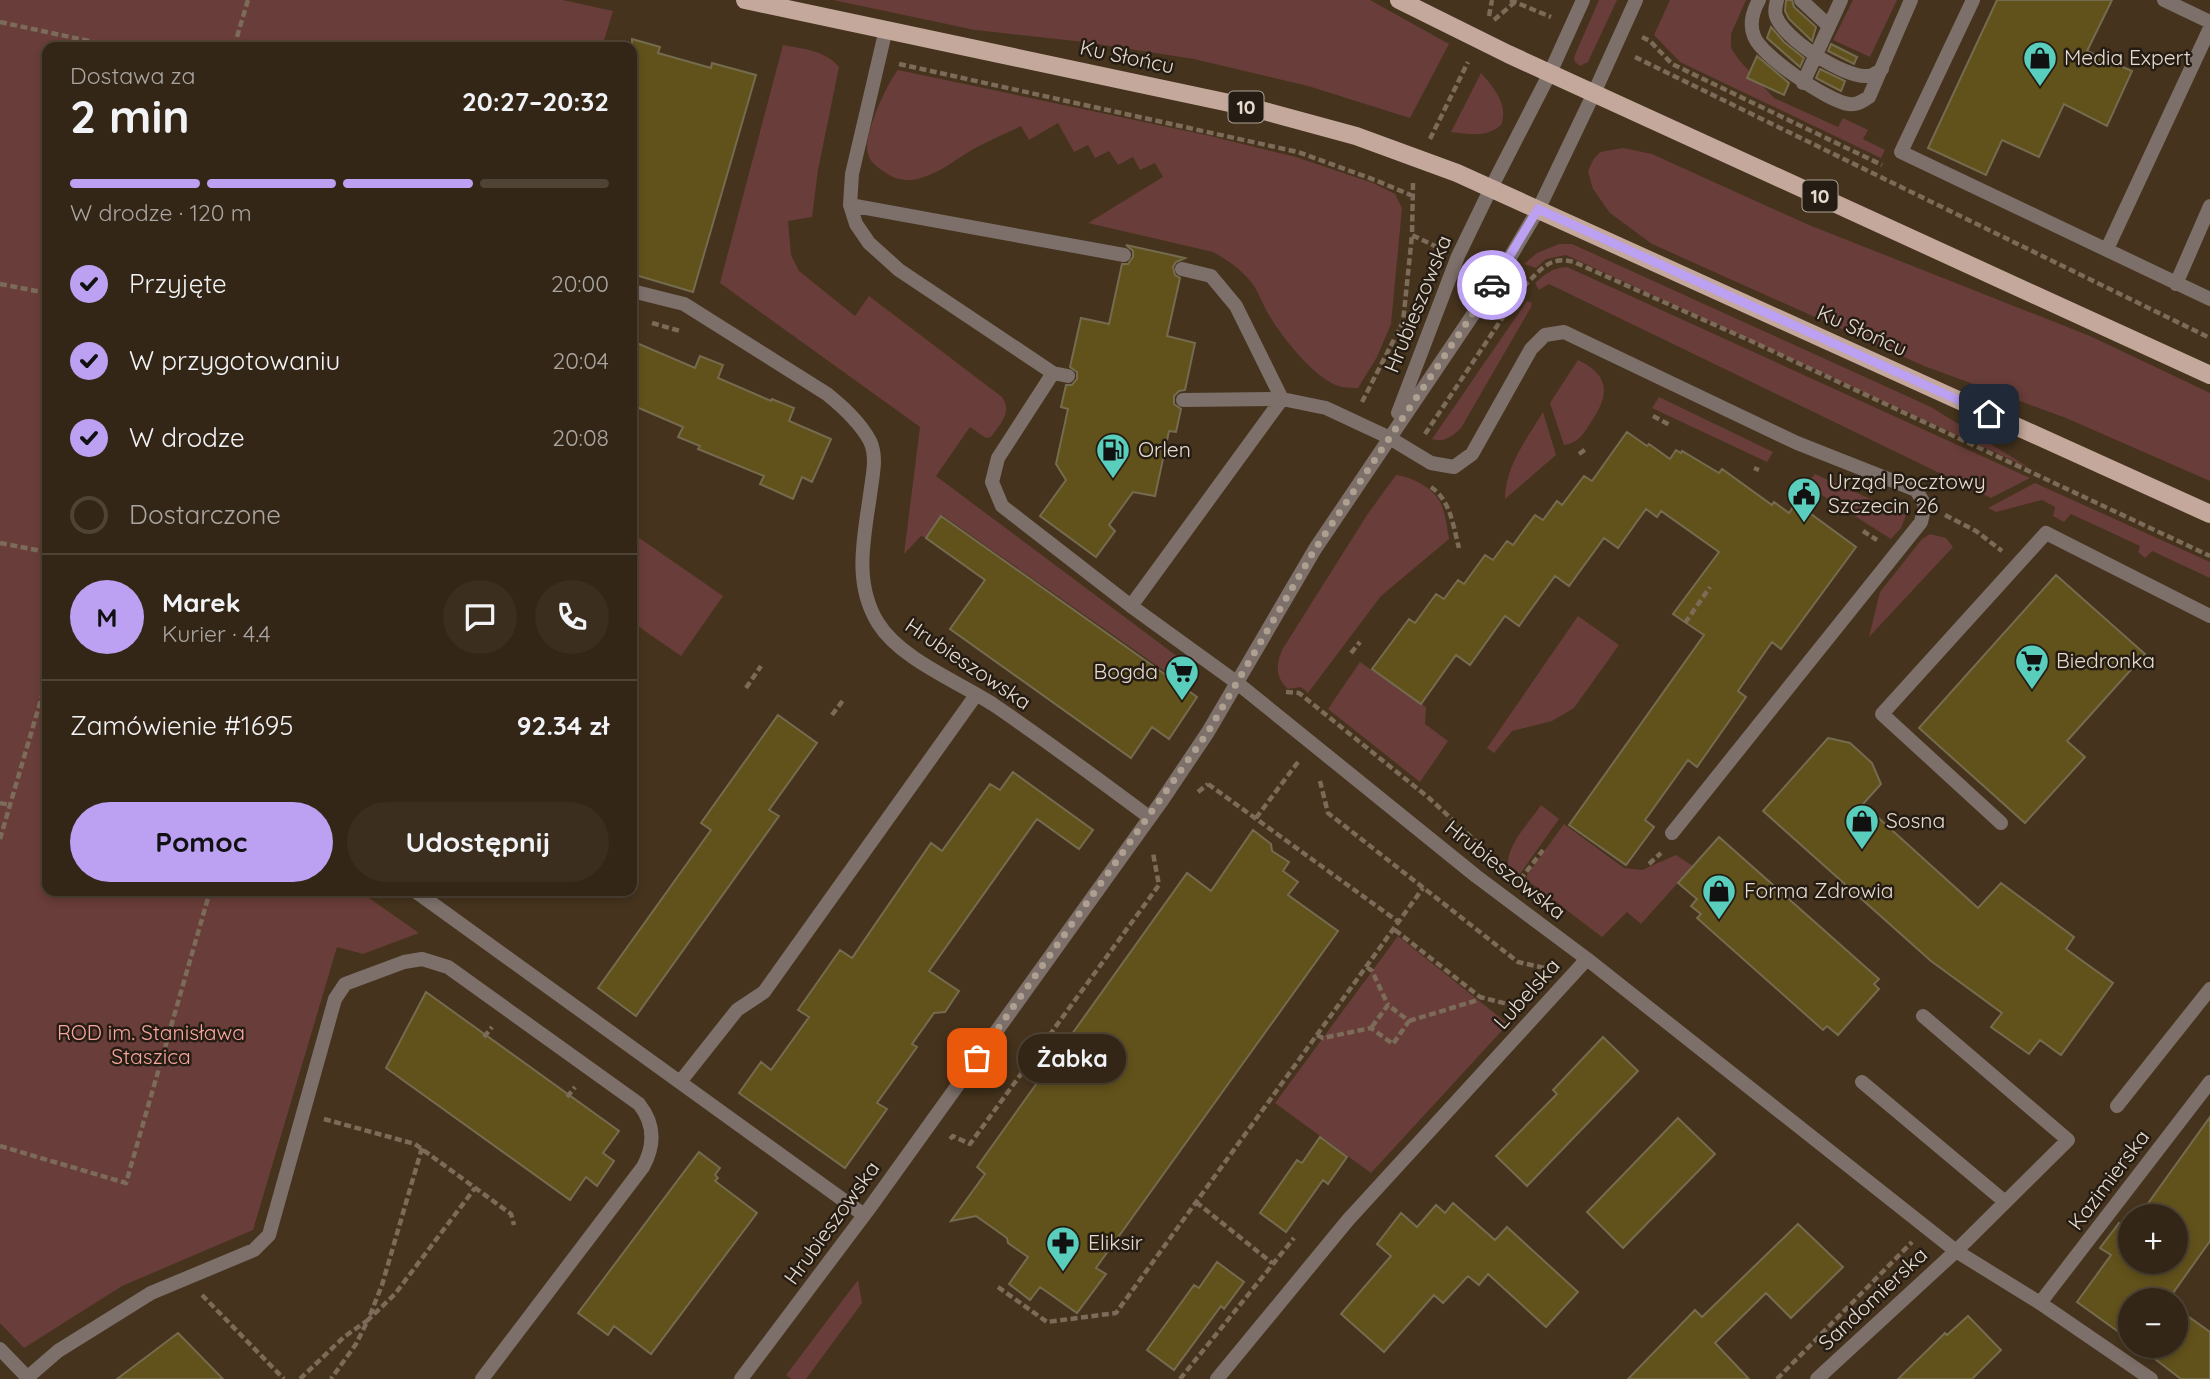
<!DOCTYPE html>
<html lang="pl">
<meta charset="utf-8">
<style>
:root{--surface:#342616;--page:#3c2e1f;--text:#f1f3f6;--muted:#a9a5a1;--line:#4e4335;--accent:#bca0f2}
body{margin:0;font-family:Quicksand,sans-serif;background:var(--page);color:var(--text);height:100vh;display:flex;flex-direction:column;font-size:26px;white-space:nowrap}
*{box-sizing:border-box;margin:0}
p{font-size:23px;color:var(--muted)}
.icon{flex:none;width:38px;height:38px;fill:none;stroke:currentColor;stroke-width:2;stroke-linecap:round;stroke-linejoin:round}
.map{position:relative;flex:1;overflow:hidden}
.panel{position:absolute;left:42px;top:42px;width:595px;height:854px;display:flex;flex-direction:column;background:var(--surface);border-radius:14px;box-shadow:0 4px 10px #0003,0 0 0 2px var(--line)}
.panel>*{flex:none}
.buttons{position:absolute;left:2118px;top:1204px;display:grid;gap:14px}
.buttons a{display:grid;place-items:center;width:70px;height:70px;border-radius:50%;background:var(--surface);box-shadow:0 4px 10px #0003,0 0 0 2px var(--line);font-size:35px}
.pin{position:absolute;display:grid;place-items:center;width:60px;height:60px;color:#fff;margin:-30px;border-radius:14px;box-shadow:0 4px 10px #0006}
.courier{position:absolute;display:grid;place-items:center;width:70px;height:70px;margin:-35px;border:5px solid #bca0f2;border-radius:50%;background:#fff;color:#222;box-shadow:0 2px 9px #0007}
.bubble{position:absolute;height:49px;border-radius:24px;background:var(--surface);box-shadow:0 4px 10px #0003,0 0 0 2px var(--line);font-size:23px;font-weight:700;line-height:49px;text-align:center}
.headline em{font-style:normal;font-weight:700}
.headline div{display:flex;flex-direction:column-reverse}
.headline{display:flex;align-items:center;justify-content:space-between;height:119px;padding:0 28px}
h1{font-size:46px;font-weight:700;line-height:52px}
.bar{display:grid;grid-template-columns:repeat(4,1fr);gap:10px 7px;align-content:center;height:84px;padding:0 28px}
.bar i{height:9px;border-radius:5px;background:var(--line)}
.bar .selected{background:var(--accent)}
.bar p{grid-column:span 4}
.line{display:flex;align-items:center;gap:18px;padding:0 28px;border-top:2px solid var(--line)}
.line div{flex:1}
.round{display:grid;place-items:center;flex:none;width:74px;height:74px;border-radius:37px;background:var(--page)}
ol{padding:0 28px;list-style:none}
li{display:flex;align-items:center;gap:21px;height:77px}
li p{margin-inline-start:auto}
li .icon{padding:7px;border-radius:50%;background:var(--accent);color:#111;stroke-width:4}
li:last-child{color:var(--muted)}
li i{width:38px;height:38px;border:4px solid var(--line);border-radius:50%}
.primary-button{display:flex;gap:14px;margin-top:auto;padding:14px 28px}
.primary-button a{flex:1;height:80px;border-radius:42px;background:var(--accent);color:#111;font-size:28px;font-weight:700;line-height:80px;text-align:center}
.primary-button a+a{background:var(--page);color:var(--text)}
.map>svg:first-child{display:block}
.green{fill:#693d39}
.building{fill:#61511b;stroke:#756c50;stroke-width:2}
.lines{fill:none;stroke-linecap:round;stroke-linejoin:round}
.path{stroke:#7b6b58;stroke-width:4.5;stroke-dasharray:7 3.5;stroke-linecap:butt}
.lane{stroke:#7d706a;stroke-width:14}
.street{stroke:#7d706a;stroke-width:14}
.primary{stroke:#c3a89b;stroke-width:18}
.done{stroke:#aea090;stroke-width:7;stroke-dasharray:0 12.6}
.route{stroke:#bca0f2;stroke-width:9}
.labels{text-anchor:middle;stroke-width:5;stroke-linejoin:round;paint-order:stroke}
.shield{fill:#251c13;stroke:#ada296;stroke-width:2}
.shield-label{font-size:19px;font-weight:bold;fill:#e7dbce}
.street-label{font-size:21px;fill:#e7dbce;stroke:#251c13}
.poi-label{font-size:21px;fill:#e7dbce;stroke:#251c13;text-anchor:start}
.park-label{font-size:21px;fill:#f8a69e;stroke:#251c13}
</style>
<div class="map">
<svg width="2210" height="1379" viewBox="0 0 2210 1379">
<rect width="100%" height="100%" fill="#45331d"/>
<path class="green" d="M0 0H563L613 11 602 47H47V891H359L419 933 363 954 337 947 253 1230 122 1286 24 1348 0 1323Z
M833 0H1370L1449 44 1410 118 1308 86 1194 59 1084 42 975 30Z
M1599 0H1617L1588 62 1580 66 1575 62 1574 57Z
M1670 0H1746L1731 34V48L1739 60 1774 98 1838 127 1843 118 1868 130 1863 139 1885 150 1881 158 1680 62 1654 35Z
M1853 0H1897L1870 57 1833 40Z
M783 45C803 49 825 50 839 67L818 170 812 217 788 221 791 255 799 271 855 316 869 296 1002 397C1013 412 1000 424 991 437L986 438 970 427 936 476 1186 663 1189 670 1183 684 942 515 926 538 921 536 904 554 920 427 720 283Z
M898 70 1206 135 1296 157 1373 183 1395 194 1402 208 1391 324 1377 357 1358 388C1351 388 1343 388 1336 385 1312 375 1282 337 1269 315 1262 304 1259 292 1251 282 1240 268 1227 260 1213 252L1088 223 1163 177 1155 163 1140 170 1133 157 1118 165 1109 151 1095 158 1088 145 1074 152 1058 123 1029 140 1021 126C1006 133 991 140 977 147 959 157 942 172 921 178 909 182 895 180 886 173 878 168 870 162 868 154 862 137 887 83 898 70Z
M1481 73C1494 87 1509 106 1501 125 1486 138 1470 134 1451 132Z
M1623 148 1652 154 1809 225 2090 336 2210 393V481L2066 418 1924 366 1652 244 1610 213 1593 189 1588 171 1593 160 1600 152Z
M1559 244H1572L1931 407 2031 469 1566 255 1546 259 1536 268 1524 264 1537 253Z
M1567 267 2030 478 1991 498 1549 284 1539 290 1535 283C1546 273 1553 268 1567 267Z
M1527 301 1532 303 1531 307 1461 428C1453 436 1444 443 1432 439Z
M1578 360C1610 375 1610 395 1591 422 1584 433 1579 443 1564 445L1550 403Z
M1659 397 1773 452 1767 462 1652 408Z
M1543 412 1556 455 1505 499C1505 466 1527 439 1543 412Z
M1815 474 1906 515 1901 528 1891 539 1806 485Z
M1396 475C1413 477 1436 489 1442 506 1446 516 1447 528 1449 539L1381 596 1308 693 1301 687 1288 689C1275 677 1276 665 1282 650L1367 515Z
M2035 483 2210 562V578L2152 551 2145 558 2138 552 2140 546 2071 514 2064 522 2053 516 2055 507 2042 500 1996 512 1988 508Z
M632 533 723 596 681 656 632 622Z
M1930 534 1946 538 1953 547 1869 637 1880 592 1922 539Z
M1578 616 1619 645 1574 708 1552 721 1512 731 1494 753 1487 748Z
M1360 662 1426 707 1425 724 1448 741 1420 782 1328 709Z
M1541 805 1559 819 1520 874 1508 867C1506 845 1529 823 1541 805Z
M1564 824 1624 868 1642 870 1676 855 1693 866 1641 924 1627 912 1602 937 1527 880V875Z
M1398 936 1508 1024 1371 1173 1275 1103Z
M858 1280 862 1303 806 1379H791L786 1375Z"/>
<path class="building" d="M1786 0H1792L1794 7 1816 27 1812 41 1789 19 1785 11Z
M1997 0H2112L2087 51 2132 71 2107 126 2064 104 2039 157 2002 140 1986 175 1928 148Z
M1771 27 1784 42 1804 58 1800 67 1767 38Z
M632 39 660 47 658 53 711 68 712 63 756 75 693 292 632 274Z
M1831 44 1857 57 1854 64 1828 51Z
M1757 56 1789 83 1784 95 1747 78Z
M1820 69 1845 81 1841 91 1816 78Z
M1126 245 1185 258 1176 262 1173 267 1175 275 1180 278 1167 336 1195 343 1185 390 1179 391 1174 396V404L1181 409 1176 432 1169 431 1155 496 1133 492 1109 525 1115 531 1096 557 1040 516 1066 480 1056 464 1068 409 1061 407 1066 385H1072L1077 379V372L1070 367 1081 318 1109 324 1122 264H1128L1133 257V251Z
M632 341 695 368 700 356 723 365 718 378 771 401 772 399 794 408 789 421 831 439 812 482 802 477 793 499 760 484 764 476 698 449 700 446 678 437 683 427 632 405Z
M1627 432 1647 446 1649 444 1670 459 1676 450 1681 453 1682 451 1719 473 1722 469 1772 505 1774 502 1789 513 1796 503 1856 547 1781 649 1772 642 1738 691 1746 697 1697 767 1688 760 1645 820 1654 827 1626 865 1569 825 1704 635 1673 614 1719 552 1661 511 1657 517 1646 509 1618 548 1604 538 1569 586 1555 576 1519 626 1505 616 1470 665 1456 655 1421 704 1372 669 1409 619 1415 623 1436 594 1444 599 1458 580 1464 584 1485 555 1493 560 1507 541 1513 545 1535 515 1543 520 1557 501 1562 505 1584 476 1592 481Z
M941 516 1197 697 1169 739 1152 727 1131 758 950 629 985 580 926 538Z
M2056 575 2145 654 2067 741 2085 757 2025 823 1919 728Z
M778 715 817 743 769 810 779 816 636 1016 598 988 711 830 701 823Z
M1828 738 1850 743 1872 763 1881 784 1863 804 1978 908 2001 883 2074 937 2066 949 2113 983 2061 1055 2040 1040 2029 1054 1991 1027 2002 1013 1931 961 1763 811Z
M1013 772 1093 830 1079 849 1037 819 929 971 959 991 945 1012 934 1013 912 1044 917 1047 877 1103 887 1109 845 1168 739 1093 761 1062 771 1070 809 1017 798 1010 840 950 852 958 931 843 942 851 990 784 1000 790Z
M1253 830 1271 844 1272 851 1289 862 1283 871 1298 882 1288 895 1338 931 1096 1268 1106 1274 1077 1313 1040 1287 1030 1300 1009 1284 1028 1257 1008 1243 1007 1238 976 1216 951 1221 985 1174 977 1167 1187 873 1211 891Z
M1719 837 1879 979 1874 984 1879 989 1838 1035 1827 1026 1823 1030 1697 918 1701 914 1691 906 1697 899 1678 883Z
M426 992 619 1131 603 1153 614 1161 597 1186 586 1177 570 1200 386 1068Z
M1603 1037 1638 1071 1527 1186 1496 1156 1557 1094 1553 1090Z
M2210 1117V1241L2168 1300H2130V1340L2077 1302 2111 1255 2100 1248 2119 1223 2130 1228V1262H2175V1216H2139Z
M1678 1118 1715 1154 1623 1248 1587 1212Z
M1320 1137 1347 1157 1328 1184 1323 1180 1286 1232 1260 1213 1297 1160 1302 1163Z
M699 1152 720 1168 715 1175 718 1178 715 1181 757 1213 651 1354 614 1326 608 1335 578 1313Z
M1453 1203 1495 1240 1507 1227 1578 1292 1546 1327 1488 1274 1479 1285 1468 1276 1443 1303 1434 1295 1384 1352 1341 1314 1391 1256 1377 1244 1401 1213 1417 1227 1436 1205 1445 1213Z
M1798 1224 1843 1267 1791 1318 1766 1293 1715 1343 1749 1379H1628L1695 1310 1702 1317Z
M1217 1262 1244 1282 1224 1309 1221 1306 1174 1370 1147 1350 1194 1285 1199 1288Z
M2175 1307 2210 1332V1379H2181L2138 1346H2175Z
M1968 1316 2001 1350 1972 1379H1898L1945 1333 1947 1335Z
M178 1333 223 1379H117Z"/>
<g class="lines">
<path class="path" d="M1510 0 1551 17
M1489 16 1492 0
M1494 20 1515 2
M0 22 117 47
M1642 37 1650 41 1672 64 1882 165
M234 47 248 0
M1635 57 2210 338
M899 64 1298 152 1375 180 1413 196
M1430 139 1468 62
M1413 183 1412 235 1439 248
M0 284 47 293
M1523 287C1540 271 1549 255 1574 262L1751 341 2210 556
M652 323 680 331
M1362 402 1403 322 1412 235
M1653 416 1670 425
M1425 434 1523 287
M1579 454 1586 449
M1754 468 1759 470
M1431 487C1451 501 1453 526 1459 548
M1945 515 1976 531 2002 551
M1863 531 1877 540
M0 543 47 552
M1685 623 1710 587
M1351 653 1360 642
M746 688 761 666
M1286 692 1299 693 1429 798 1483 848
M832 715 844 699
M1320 781 1328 813 1518 962 1549 969
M1208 784 1400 923
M1198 792 1208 784
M0 803 10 805
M1256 818 1298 762
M0 839 47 679
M1649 864 1661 853
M1520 880 1543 850
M1395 930 1480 997
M1367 967 1372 971 1388 1005
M1409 1021 1478 1000 1480 997 1515 1006
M1317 1035 1323 1038 1371 1028 1393 1044 1409 1021 1388 1005 1371 1028
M484 1037 492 1027
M567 1097 575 1087
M324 1119 415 1144 511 1214 514 1225
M950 1139 953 1136 970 1144 1159 885 1153 853
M0 1146 126 1183 210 891
M422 1148 382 1285 368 1320 395 1294 475 1188
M1196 1202 1272 1263
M998 1287 1047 1322 1116 1313 1423 888
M202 1295 284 1379
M300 1379 344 1337 368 1320 356 1344 331 1379
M1180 1379 1294 1238
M1777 1379 1912 1242"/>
<path class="lane" d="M1759 0C1753 11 1749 24 1754 36 1760 55 1829 102 1849 104 1858 105 1862 101 1869 97L1911 0
M1777 0C1776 5 1774 11 1776 16 1783 38 1844 78 1867 76 1873 76 1877 73 1882 69
M1801 0 1829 26
M1973 0 1901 152 2210 299
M2164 0 2210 22
M886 29 852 174 850 205 856 224 869 243 899 270 1053 373 1068 376
M1550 73 1583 0
M1803 83 1841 0
M1594 93 1636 0
M850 205 1124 255
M2107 249 2210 28
M1182 269 1211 276 1236 306 1282 399
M2176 284 2210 206
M632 291 684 304 827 394C843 407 860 422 870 441 877 456 873 473 871 488 865 534 852 581 878 623 900 659 959 682 994 705 1047 741 1098 779 1149 817
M1053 373 998 458 992 482 1002 506 1131 606 1236 682
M1183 400 1282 399 1326 408 1388 437 1431 463 1454 467 1472 454 1531 349 1545 335 1564 332 1797 443 1916 490 1925 505 1921 522 1672 833
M1131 606 1282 399
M2001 823 1882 714 2046 533 2210 616
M415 891 864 1215
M1923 1016 2068 1140 1956 1251
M680 1082 737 1010 764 992 976 695
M1862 1082 2004 1201
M2117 1106 2210 989
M28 1377 58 1351 151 1293 254 1250 269 1235 335 999 345 984 404 962 422 959 448 967 639 1104C655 1124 655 1145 643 1167L482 1379"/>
<path class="street" d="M1398 413 1458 256 1491 188 1550 73
M1236 682 1476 876 1587 959
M2040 1303 2151 1379
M0 1349 29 1379
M741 1379 871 1206 1161 802 1208 732 1315 549 1499 276 1538 210 1594 93
M1217 1379 1348 1220 1587 959 1956 1251 2040 1303 2210 1082
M1817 1379 1956 1251"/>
<path class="primary" d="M745 0 1253 108 1356 136 1457 173 2210 514
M1399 0 1508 54 2210 375"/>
</g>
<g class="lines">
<path class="done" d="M977 1058 1208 732 1315 549 1492 285"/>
<path class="route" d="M1492 285 1538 209 1989 414"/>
</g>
<defs>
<g id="shop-pin" transform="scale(1.75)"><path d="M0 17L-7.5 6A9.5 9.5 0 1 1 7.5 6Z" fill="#5acebd" stroke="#251c13"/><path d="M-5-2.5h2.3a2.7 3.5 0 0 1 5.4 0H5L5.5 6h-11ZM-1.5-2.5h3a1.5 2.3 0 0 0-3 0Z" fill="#111"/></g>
<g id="fuel-pin" transform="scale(1.75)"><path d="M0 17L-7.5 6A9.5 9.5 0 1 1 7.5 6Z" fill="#5acebd" stroke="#251c13"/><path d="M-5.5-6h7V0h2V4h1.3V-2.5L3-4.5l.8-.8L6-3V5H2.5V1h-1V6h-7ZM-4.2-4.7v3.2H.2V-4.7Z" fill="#111"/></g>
<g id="civic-pin" transform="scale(1.75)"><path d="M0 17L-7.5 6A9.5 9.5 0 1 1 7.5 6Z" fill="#5acebd" stroke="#251c13"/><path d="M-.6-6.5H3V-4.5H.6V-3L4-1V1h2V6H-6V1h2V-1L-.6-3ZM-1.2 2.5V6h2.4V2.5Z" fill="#111"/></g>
<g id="supermarket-pin" transform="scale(1.75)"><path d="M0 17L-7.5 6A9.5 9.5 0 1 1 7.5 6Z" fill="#5acebd" stroke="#251c13"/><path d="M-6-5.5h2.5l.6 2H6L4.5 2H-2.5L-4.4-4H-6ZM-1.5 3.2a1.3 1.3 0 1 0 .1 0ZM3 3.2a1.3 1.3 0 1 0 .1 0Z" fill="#111"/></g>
<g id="pharmacy-pin" transform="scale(1.75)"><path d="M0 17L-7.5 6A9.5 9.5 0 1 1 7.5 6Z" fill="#5acebd" stroke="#251c13"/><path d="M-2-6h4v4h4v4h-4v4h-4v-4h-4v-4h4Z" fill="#111"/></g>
</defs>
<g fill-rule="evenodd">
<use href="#shop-pin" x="2040" y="58"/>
<use href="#fuel-pin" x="1113" y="450"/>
<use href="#civic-pin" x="1804" y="494"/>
<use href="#supermarket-pin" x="2032" y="661"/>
<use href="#supermarket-pin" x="1182" y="672"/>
<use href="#shop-pin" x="1862" y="821"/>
<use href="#shop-pin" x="1719" y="891"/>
<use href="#pharmacy-pin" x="1063" y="1243"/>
</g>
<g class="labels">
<g class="shield">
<rect x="1228.5" y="91.5" width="35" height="31" rx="5"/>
<rect x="1802.5" y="180.5" width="35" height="31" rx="5"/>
</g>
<g class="shield-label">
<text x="1246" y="114">10</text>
<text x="1820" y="203">10</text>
</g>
<g class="street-label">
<text transform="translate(1127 57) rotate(12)" y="7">Ku Słońcu</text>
<text transform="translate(1418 304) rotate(-68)" y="7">Hrubieszowska</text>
<text transform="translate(1862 331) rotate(24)" y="7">Ku Słońcu</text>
<text transform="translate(968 664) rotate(34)" y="7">Hrubieszowska</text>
<text transform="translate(1505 870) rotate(38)" y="7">Hrubieszowska</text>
<text transform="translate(1527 994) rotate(-48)" y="7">Lubelska</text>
<text transform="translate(2109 1180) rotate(-53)" y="7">Kazimierska</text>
<text transform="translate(832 1223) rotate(-54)" y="7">Hrubieszowska</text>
<text transform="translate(1873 1299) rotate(-43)" y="7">Sandomierska</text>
</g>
<g class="poi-label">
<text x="2064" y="65">Media Expert</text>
<text x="1138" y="457">Orlen</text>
<text x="1828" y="489">Urząd Pocztowy<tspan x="1828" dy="24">Szczecin 26</tspan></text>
<text x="2056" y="668">Biedronka</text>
<text x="1158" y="679" text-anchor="end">Bogda</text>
<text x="1886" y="828">Sosna</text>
<text x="1744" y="898">Forma Zdrowia</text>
<text x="1088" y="1250">Eliksir</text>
</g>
<g class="park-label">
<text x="151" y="1040">ROD im. Stanisława<tspan x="151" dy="24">Staszica</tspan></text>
</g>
</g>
</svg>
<div class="buttons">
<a>+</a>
<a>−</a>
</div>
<div class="pin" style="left:977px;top:1058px;background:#ea580c"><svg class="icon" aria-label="bag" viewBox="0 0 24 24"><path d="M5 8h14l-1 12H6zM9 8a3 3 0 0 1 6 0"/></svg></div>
<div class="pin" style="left:1989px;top:414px;background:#1f2937"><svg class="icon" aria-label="home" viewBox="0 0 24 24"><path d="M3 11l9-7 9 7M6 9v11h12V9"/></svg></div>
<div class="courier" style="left:1492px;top:285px"><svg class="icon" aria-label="car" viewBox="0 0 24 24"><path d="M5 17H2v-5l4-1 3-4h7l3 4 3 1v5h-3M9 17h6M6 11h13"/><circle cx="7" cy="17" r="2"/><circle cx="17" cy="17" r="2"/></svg></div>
<div class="bubble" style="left:1018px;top:1034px;width:108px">Żabka</div>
<section class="panel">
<div class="headline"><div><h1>2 min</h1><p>Dostawa za</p></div><em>20:27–20:32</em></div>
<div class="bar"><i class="selected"></i><i class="selected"></i><i class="selected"></i><i></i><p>W drodze · 120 m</p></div>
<ol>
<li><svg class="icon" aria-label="check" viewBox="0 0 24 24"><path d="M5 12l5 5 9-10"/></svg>Przyjęte<p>20:00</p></li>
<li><svg class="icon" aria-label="check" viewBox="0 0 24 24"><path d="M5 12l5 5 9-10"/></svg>W przygotowaniu<p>20:04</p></li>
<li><svg class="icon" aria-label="check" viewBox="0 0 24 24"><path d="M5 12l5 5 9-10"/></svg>W drodze<p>20:08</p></li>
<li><i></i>Dostarczone</li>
</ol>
<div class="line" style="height:126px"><b class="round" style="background:var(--accent);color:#111">M</b><div><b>Marek</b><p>Kurier · 4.4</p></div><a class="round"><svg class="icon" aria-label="chat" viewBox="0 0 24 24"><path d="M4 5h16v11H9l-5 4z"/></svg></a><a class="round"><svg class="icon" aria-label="phone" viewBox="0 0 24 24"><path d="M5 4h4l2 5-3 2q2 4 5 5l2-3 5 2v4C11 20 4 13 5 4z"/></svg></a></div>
<div class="line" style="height:91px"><div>Zamówienie #1695</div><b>92.34 zł</b></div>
<div class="primary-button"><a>Pomoc</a><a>Udostępnij</a></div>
</section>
</div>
